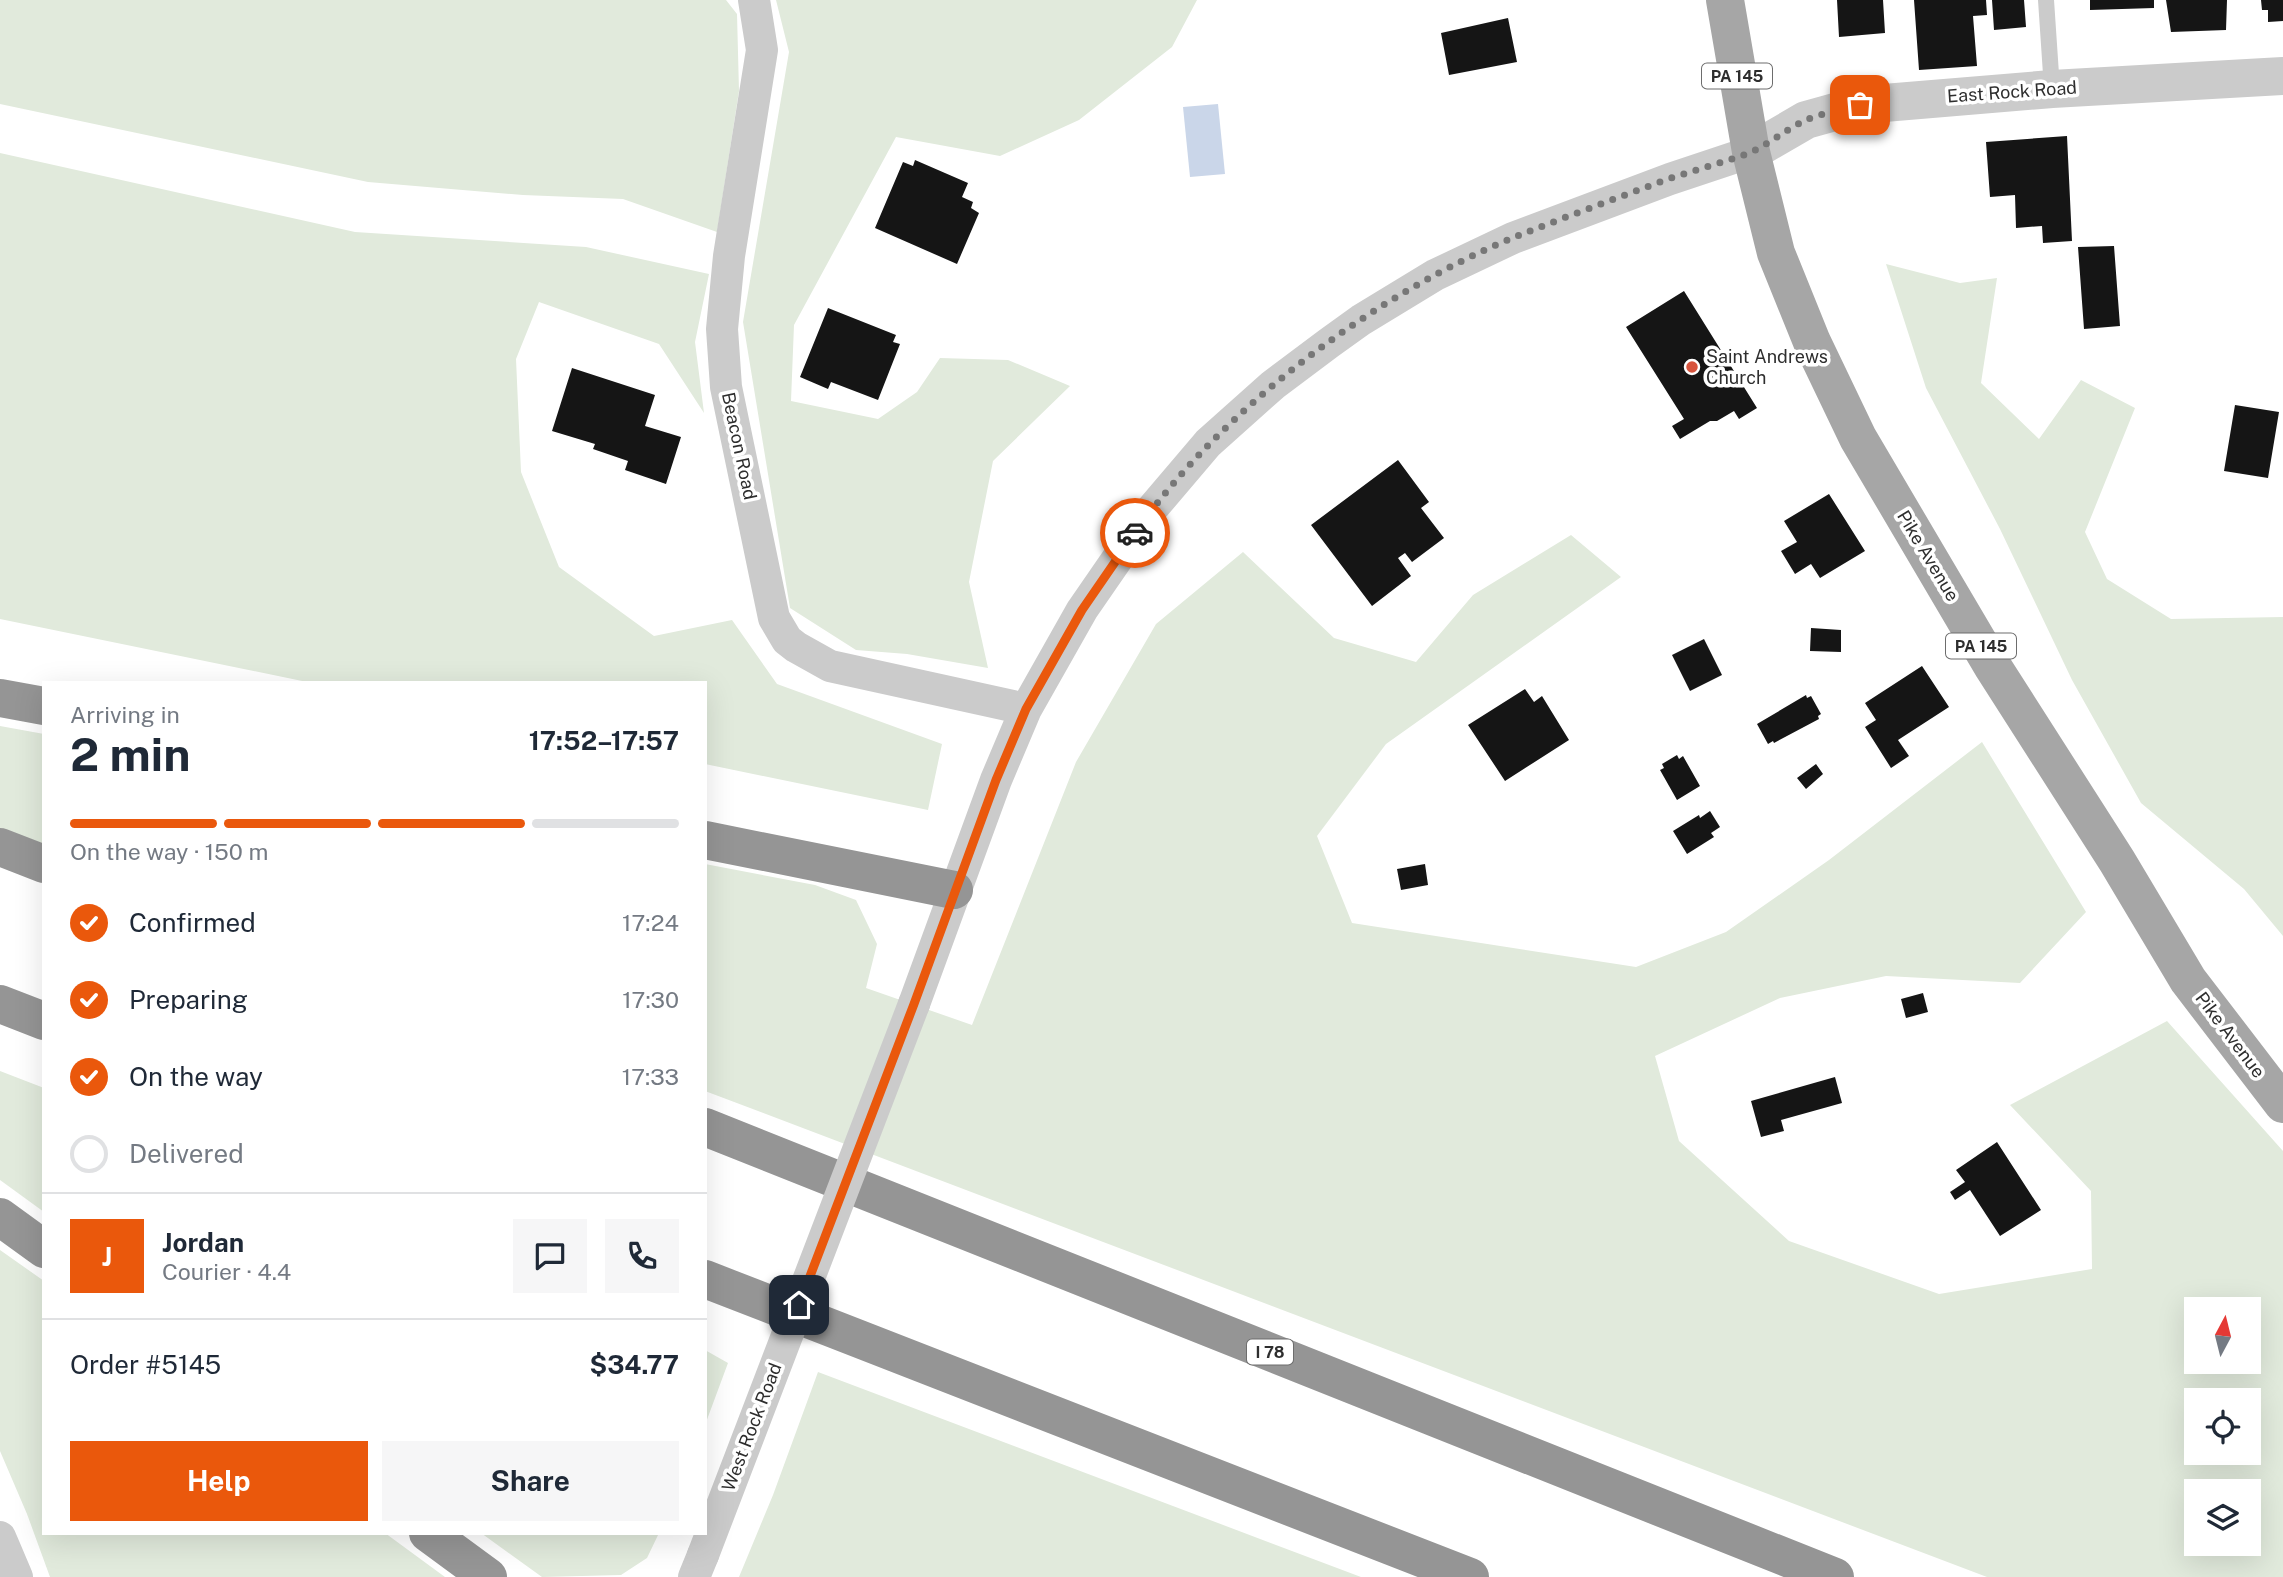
<!DOCTYPE html>
<meta charset="utf-8">
<style>
:root{--surface:#fff;--page:#f6f6f7;--text:#1f2937;--muted:#747a83;--line:#e0e1e3;--accent:#ea580c}
body{margin:0;font-family:"Public Sans",sans-serif;background:var(--page);color:var(--text);height:100vh;display:flex;flex-direction:column;font-size:26px;white-space:nowrap}
*{box-sizing:border-box;margin:0}
p{font-size:23px;color:var(--muted)}
.icon{flex:none;width:38px;height:38px;fill:none;stroke:currentColor;stroke-width:2;stroke-linecap:round;stroke-linejoin:round}
.map{position:relative;flex:1;overflow:hidden}
.panel{position:absolute;left:42px;top:681px;width:665px;height:854px;display:flex;flex-direction:column;background:var(--surface);border-radius:0px;box-shadow:0 7px 28px #0002}
.panel>*{flex:none}
.needle{width:46px;rotate:7deg}
.controls{position:absolute;left:2184px;top:1297px;display:grid;gap:14px}
.controls a{display:grid;place-items:center;width:77px;height:77px;border-radius:0px;background:var(--surface);box-shadow:0 7px 28px #0002;font-size:35px}
.pin{position:absolute;display:grid;place-items:center;width:60px;height:60px;color:#fff;margin:-30px;border-radius:14px;box-shadow:0 4px 10px #0006}
.courier{position:absolute;display:grid;place-items:center;width:70px;height:70px;margin:-35px;border:5px solid #ea580c;border-radius:50%;background:#fff;color:#222;box-shadow:0 2px 9px #0007}
.summary em{font-style:normal;font-weight:700}
.summary div{display:flex;flex-direction:column-reverse}
.summary{display:flex;align-items:center;justify-content:space-between;height:119px;padding:0 28px}
h1{font-size:46px;font-weight:700;line-height:52px}
.bar{display:grid;grid-template-columns:repeat(4,1fr);gap:10px 7px;align-content:center;height:84px;padding:0 28px}
.bar i{height:9px;border-radius:5px;background:var(--line)}
.bar .selected{background:var(--accent)}
.bar p{grid-column:span 4}
.line{display:flex;align-items:center;gap:18px;padding:0 28px;border-top:2px solid var(--line)}
.line div{flex:1}
.round{display:grid;place-items:center;flex:none;width:74px;height:74px;border-radius:0px;background:var(--page)}
ol{padding:0 28px;list-style:none}
li{display:flex;align-items:center;gap:21px;height:77px}
li p{margin-inline-start:auto}
li .icon{padding:7px;border-radius:50%;background:var(--accent);color:#fff;stroke-width:4}
li:last-child{color:var(--muted)}
li i{width:38px;height:38px;border:4px solid var(--line);border-radius:50%}
.primary-button{display:flex;gap:14px;margin-top:auto;padding:14px 28px}
.primary-button a{flex:1;height:80px;border-radius:0px;background:var(--accent);color:#fff;font-size:28px;font-weight:700;line-height:80px;text-align:center}
.primary-button a+a{background:var(--page);color:var(--text)}
.map>svg:first-child{display:block}
.green{fill:#e1eadc;fill-rule:evenodd}
.water{fill:#cad6e9}
.building{fill:#151515}
.lines{fill:none;stroke-linecap:round;stroke-linejoin:round}
.service{stroke:#cbcbcb;stroke-width:16}
.minor{stroke:#cbcbcb;stroke-width:32}
.tertiary{stroke:#cbcbcb;stroke-width:38}
.primary{stroke:#a6a6a6;stroke-width:38}
.motorway{stroke:#959595;stroke-width:38}
.minor-bridge{stroke:#cbcbcb;stroke-width:32}
.done{stroke:#777;stroke-width:7;stroke-dasharray:0 12.6}
.route{stroke:#ea580c;stroke-width:9}
.poi-dot{fill:#d7543d;stroke:#fff;stroke-width:2.5}
.labels{text-anchor:middle;stroke-width:7;stroke-linejoin:round;paint-order:stroke}
.shield{fill:#fff;stroke:#6d6d6d;stroke-width:2}
.shield-label{font-size:16px;font-weight:bold;fill:#2e2e2e}
.street-label{font-size:18px;fill:#2e2e2e;stroke:#fff}
.poi-label{font-size:18px;fill:#2e2e2e;stroke:#fff;text-anchor:start}
</style>
<div class="map">
<svg width="2283" height="1577" viewBox="0 0 2283 1577">
<rect width="100%" height="100%" fill="#fff"/>
<path class="green" d="M0 0H726L737 14 739 91 717 232 623 199 523 195 368 182 0 104Z
M776 0H1197L1172 47 1079 120 1000 156 896 137 794 325 791 401 878 419 917 392 940 358 1008 360 1070 386 993 461 969 582 988 668 907 654 856 650 790 608 743 322 789 52Z
M0 153 355 232 586 247 709 274 695 342 704 413 659 344 539 302 516 359 521 472 559 567 654 636 732 620 777 684 942 744 928 810 705 764V682H307L0 619Z
M1886 264 1960 283 1997 278 1981 383 2039 439 2081 380 2135 408 2085 532 2107 579 2171 619 2283 617V936L2244 889 2141 803 2072 680 2000 529 1926 388Z
M1571 535 1621 577 1386 744 1317 836 1352 923 1636 967 1726 932 1829 860 1982 742 2086 912 2020 983 1886 976 1780 998 1655 1056 1679 1141 1789 1241 1939 1294 2092 1269 2091 1191 2010 1105 2167 1021 2283 1151V1577H1987L705 1091V864L815 885 856 900 877 944 866 988 972 1025 1076 762 1156 624 1243 552 1334 638 1416 662 1473 595ZM2196 1309H2249V1362H2196ZM2196 1400H2249V1452H2196ZM2196 1491H2249V1544H2196Z
M0 726 44 734V844L0 828Z
M0 1071 44 1088V1212L0 1180Z
M0 1250 44 1281V1533H385L445 1577H50L27 1514 0 1451Z
M705 1350 728 1363 705 1425Z
M818 1372 1361 1577H739L773 1495Z
M481 1533H659L647 1558 621 1575 542 1577Z"/>
<path class="water" d="M1218 104 1225 174 1190 177 1183 107Z"/>
<path class="building" d="M1837 0H1883L1885 33 1839 37Z
M1914 0H1986L1987 15 1973 16 1977 66 1919 70Z
M1992 0H2024L2026 27 1994 30Z
M2090 0H2154V8L2090 10Z
M2166 0H2227L2226 30 2171 32Z
M2261 0H2283V21L2268 22V10H2262Z
M1508 18 1517 62 1449 75 1441 33Z
M2067 136 2072 241 2043 243 2042 226 2016 228 2015 195 1990 197 1986 142Z
M915 160 968 183 962 197 973 202 971 208 979 213 957 264 875 228 903 162 913 166Z
M2114 246 2120 326 2084 329 2078 247Z
M1684 291 1757 408 1739 419 1734 411 1717 421H1710L1680 439 1672 426 1684 419 1626 327Z
M828 308 896 335 893 342 900 344 878 400 831 382 828 389 800 377Z
M572 368 655 395 645 426 681 437 666 484 625 470 628 461 593 449 595 444 552 431Z
M2235 405 2279 412 2268 478 2224 471Z
M1398 460 1429 502 1421 508 1444 538 1412 562 1405 553 1398 558 1411 576 1372 606 1311 525Z
M1829 494 1865 551 1820 578 1811 564 1795 574 1781 551 1797 542 1784 521Z
M1811 628 1841 630V652L1810 651Z
M1704 639 1722 675 1690 691 1672 655Z
M1922 666 1949 707 1898 740 1909 756 1891 768 1865 727 1876 720 1865 703Z
M1525 689 1534 702 1542 696 1569 740 1505 781 1468 725Z
M1806 695 1807 698 1811 696 1821 714 1818 716 1819 719 1774 743 1773 741 1768 744 1757 724Z
M1677 755 1679 759 1683 756 1700 786 1677 800 1660 770 1664 768 1662 764Z
M1816 764 1823 774 1806 789 1797 778Z
M1710 811 1720 827 1711 833 1714 837 1687 854 1673 831 1699 815 1700 818Z
M1425 864 1428 885 1401 890 1397 869Z
M1923 993 1928 1012 1906 1018 1901 999Z
M1835 1077 1842 1103 1781 1120 1784 1131 1761 1137 1751 1101Z
M1997 1142 2041 1210 2000 1236 1970 1190 1955 1200 1950 1192 1965 1182 1956 1170Z"/>
<g class="lines">
<path class="service" d="M2046 0 2052 89"/>
<path class="minor" d="M754 0 762 50 729 256 722 329 726 387 774 618 787 640 796 647 830 666 1026 709
M914 1004 996 780 1026 709 1082 610 1151 510 1208 443 1273 385 1329 343 1361 320 1435 275 1513 238 1670 179 1751 152
M0 1537 17 1577
M694 1577 703 1555"/>
<path class="tertiary" d="M1751 152 1806 120 1860 105 2052 89 2283 76"/>
<path class="primary" d="M1725 0 1751 152 1776 253 1812 342 1858 438 1993 667 2117 861 2188 980 2283 1104"/>
<path class="motorway" d="M0 698 44 706
M705 840 954 890
M0 847 44 864
M0 1004 44 1021
M705 1127 1835 1577
M0 1217 44 1249
M705 1279 1470 1577
M428 1533 488 1577"/>
<path class="minor-bridge" d="M703 1555 914 1004"/>
</g>
<g class="lines">
<path class="done" d="M1135 533C1222 408 1375 294 1515 237 1565 217 1617 198 1668 179 1695 170 1722 163 1749 153 1768 145 1785 130 1804 121 1820 113 1842 110 1860 105"/>
<path class="route" d="M799 1305 914 1004 996 780 1026 709 1082 610 1135 533"/>
</g>
<circle class="poi-dot" cx="1692" cy="367" r="7"/>
<g class="labels">
<g class="shield">
<rect x="1702" y="63.5" width="70" height="25" rx="5"/>
<rect x="1946" y="633.5" width="70" height="25" rx="5"/>
<rect x="1247" y="1339.5" width="46" height="25" rx="5"/>
</g>
<g class="shield-label">
<text x="1737" y="82">PA 145</text>
<text x="1981" y="652">PA 145</text>
<text x="1270" y="1358">I 78</text>
</g>
<g class="street-label">
<text transform="translate(2012 92) rotate(-4)" y="6">East Rock Road</text>
<text transform="translate(739 446) rotate(78)" y="6">Beacon Road</text>
<text transform="translate(1928 556) rotate(59)" y="6">Pike Avenue</text>
<text transform="translate(2230 1035) rotate(53)" y="6">Pike Avenue</text>
<text transform="translate(752 1427) rotate(-69)" y="6">West Rock Road</text>
</g>
<g class="poi-label">
<text x="1706" y="363">Saint Andrews<tspan x="1706" dy="21">Church</tspan></text>
</g>
</g>
</svg>
<div class="controls">
<a><svg class="needle" viewBox="-14 -14 28 28"><path d="M0-13l5 13h-10z" fill="#e53935"/><path d="M0 13l5-13h-10z" fill="#747a83"/></svg></a>
<a><svg class="icon" aria-label="locate" viewBox="0 0 24 24"><circle cx="12" cy="12" r="6"/><path d="M12 2v4M12 18v4M2 12h4M18 12h4"/></svg></a>
<a><svg class="icon" aria-label="layers" viewBox="0 0 24 24"><path d="M12 4l9 5-9 5-9-5zM3 14l9 5 9-5"/></svg></a>
</div>
<div class="pin" style="left:1860px;top:105px;background:#ea580c"><svg class="icon" aria-label="bag" viewBox="0 0 24 24"><path d="M5 8h14l-1 12H6zM9 8a3 3 0 0 1 6 0"/></svg></div>
<div class="pin" style="left:799px;top:1305px;background:#1f2937"><svg class="icon" aria-label="home" viewBox="0 0 24 24"><path d="M3 11l9-7 9 7M6 9v11h12V9"/></svg></div>
<div class="courier" style="left:1135px;top:533px"><svg class="icon" aria-label="car" viewBox="0 0 24 24"><path d="M5 17H2v-5l4-1 3-4h7l3 4 3 1v5h-3M9 17h6M6 11h13"/><circle cx="7" cy="17" r="2"/><circle cx="17" cy="17" r="2"/></svg></div>
<section class="panel">
<div class="summary"><div><h1>2 min</h1><p>Arriving in</p></div><em>17:52–17:57</em></div>
<div class="bar"><i class="selected"></i><i class="selected"></i><i class="selected"></i><i></i><p>On the way · 150 m</p></div>
<ol>
<li><svg class="icon" aria-label="check" viewBox="0 0 24 24"><path d="M5 12l5 5 9-10"/></svg>Confirmed<p>17:24</p></li>
<li><svg class="icon" aria-label="check" viewBox="0 0 24 24"><path d="M5 12l5 5 9-10"/></svg>Preparing<p>17:30</p></li>
<li><svg class="icon" aria-label="check" viewBox="0 0 24 24"><path d="M5 12l5 5 9-10"/></svg>On the way<p>17:33</p></li>
<li><i></i>Delivered</li>
</ol>
<div class="line" style="height:126px"><b class="round" style="background:var(--accent);color:#fff">J</b><div><b>Jordan</b><p>Courier · 4.4</p></div><a class="round"><svg class="icon" aria-label="chat" viewBox="0 0 24 24"><path d="M4 5h16v11H9l-5 4z"/></svg></a><a class="round"><svg class="icon" aria-label="phone" viewBox="0 0 24 24"><path d="M5 4h4l2 5-3 2q2 4 5 5l2-3 5 2v4C11 20 4 13 5 4z"/></svg></a></div>
<div class="line" style="height:91px"><div>Order #5145</div><b>$34.77</b></div>
<div class="primary-button"><a>Help</a><a>Share</a></div>
</section>
</div>
